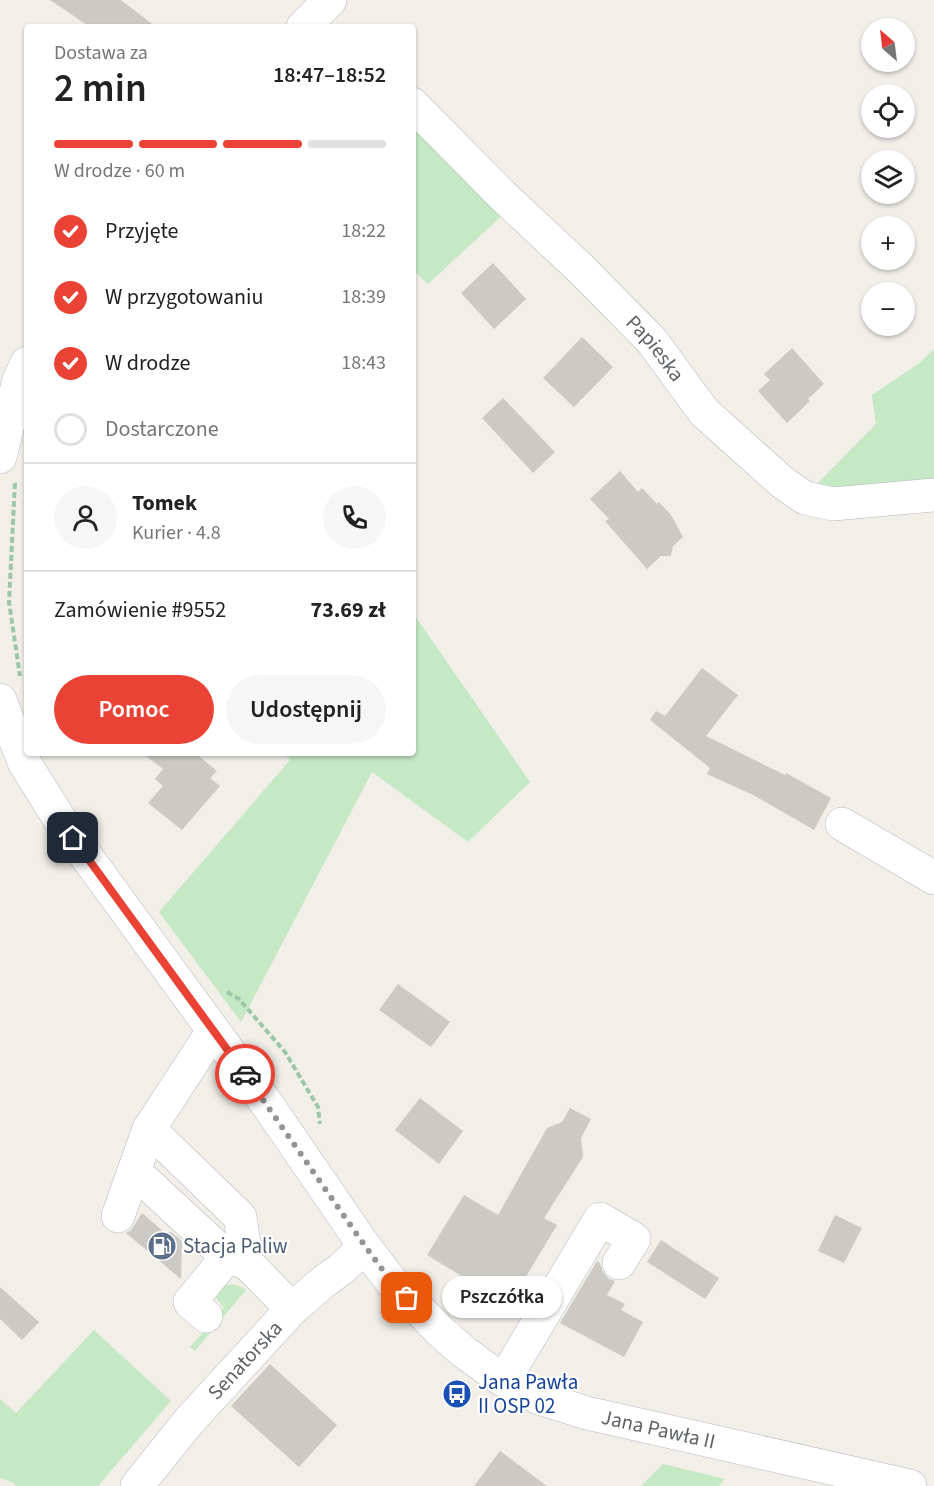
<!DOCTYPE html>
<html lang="pl">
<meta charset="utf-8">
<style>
:root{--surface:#fff;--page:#f6f6f6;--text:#222;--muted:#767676;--line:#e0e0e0;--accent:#ea4335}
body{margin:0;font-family:"Source Sans 3",sans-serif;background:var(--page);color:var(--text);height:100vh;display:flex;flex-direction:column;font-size:22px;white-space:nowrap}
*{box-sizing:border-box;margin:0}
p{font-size:20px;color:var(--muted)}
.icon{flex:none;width:33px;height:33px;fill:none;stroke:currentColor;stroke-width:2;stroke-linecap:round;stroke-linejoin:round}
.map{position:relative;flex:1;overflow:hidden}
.drawer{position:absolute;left:24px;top:24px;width:392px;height:732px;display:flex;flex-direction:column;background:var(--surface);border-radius:6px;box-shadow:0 2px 4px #0004}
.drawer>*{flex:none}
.needle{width:39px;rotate:332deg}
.controls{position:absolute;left:861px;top:18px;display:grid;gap:12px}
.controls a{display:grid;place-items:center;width:54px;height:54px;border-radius:50%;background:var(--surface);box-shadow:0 2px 4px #0004;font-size:30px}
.pin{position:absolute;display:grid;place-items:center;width:51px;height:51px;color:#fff;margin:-26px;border-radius:12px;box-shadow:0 3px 9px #0006}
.courier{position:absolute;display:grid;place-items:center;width:60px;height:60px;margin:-30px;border:4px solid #ea4335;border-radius:50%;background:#fff;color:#222;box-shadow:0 2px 8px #0007}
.bubble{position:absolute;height:42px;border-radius:21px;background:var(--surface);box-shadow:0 2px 4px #0004;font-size:20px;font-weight:600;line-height:42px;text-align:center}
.head em{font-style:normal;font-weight:600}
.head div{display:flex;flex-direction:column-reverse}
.head{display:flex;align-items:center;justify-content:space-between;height:102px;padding:0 30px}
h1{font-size:39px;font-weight:600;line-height:45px}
.bar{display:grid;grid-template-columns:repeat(4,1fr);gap:9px 6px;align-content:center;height:72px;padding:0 30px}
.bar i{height:8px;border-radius:4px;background:var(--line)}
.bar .current{background:var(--accent)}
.bar p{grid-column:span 4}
.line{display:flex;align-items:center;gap:15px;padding:0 30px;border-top:2px solid var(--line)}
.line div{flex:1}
.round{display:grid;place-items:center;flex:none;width:63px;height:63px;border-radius:32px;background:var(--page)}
ol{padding:0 30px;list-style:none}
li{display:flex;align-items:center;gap:18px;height:66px}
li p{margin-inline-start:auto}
li .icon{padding:6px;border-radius:50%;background:var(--accent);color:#fff;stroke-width:4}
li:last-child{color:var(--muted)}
li i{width:33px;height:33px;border:3px solid var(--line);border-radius:50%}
.button{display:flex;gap:12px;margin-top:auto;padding:12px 30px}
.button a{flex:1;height:69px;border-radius:36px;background:var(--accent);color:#fff;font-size:24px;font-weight:600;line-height:69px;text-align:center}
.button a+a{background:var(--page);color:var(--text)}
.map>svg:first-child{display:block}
.green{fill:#c5e8c5}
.building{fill:#cccac5}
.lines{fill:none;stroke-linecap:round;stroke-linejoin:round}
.minor-casing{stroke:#b5b8bc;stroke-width:34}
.path{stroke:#9cc7a9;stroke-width:4;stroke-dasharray:6 3;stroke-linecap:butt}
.minor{stroke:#fff;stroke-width:33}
.done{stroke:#929495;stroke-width:6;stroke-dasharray:0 10.8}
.route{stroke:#ea4335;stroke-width:8}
.labels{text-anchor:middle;stroke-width:4.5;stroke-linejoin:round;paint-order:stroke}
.street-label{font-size:21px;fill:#5f6368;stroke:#fff}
.service-label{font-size:21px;fill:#4e5e75;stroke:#fff;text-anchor:start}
.transit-label{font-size:21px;fill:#164399;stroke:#fff;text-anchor:start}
</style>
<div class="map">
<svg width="934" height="1486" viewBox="0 0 934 1486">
<rect width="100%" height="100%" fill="#f1efe8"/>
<path class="green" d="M412 119 507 211 428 284 413 270Z
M934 349V486L840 495 815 486 876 424 872 395 918 364Z
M413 613 530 782 468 842 372 772 241 1022 159 912 290 760 283 753H412Z
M233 1284 240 1286 246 1290 195 1351 190 1347 224 1308 212 1292 224 1285Z
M94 1330 171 1401 98 1486H16L14 1483 0 1478V1399L16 1413Z
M663 1464 725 1479 719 1486H641Z"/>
<path class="building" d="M50 0H121L156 27H90Z
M493 263 526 299 494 329 461 293Z
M582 337 613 367 574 407 543 378Z
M792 348 824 384 808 399 810 401 787 423 758 391 770 380 764 374Z
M503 398 555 452 533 473 482 418Z
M620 471 638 492 642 488 657 504 659 502 671 515 683 537 673 546 671 556H661L647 569 605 521 609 519 590 499Z
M702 668 738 695 706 736 785 775 786 773 831 798 814 830 755 796 707 774 710 768 650 720 656 711 665 716Z
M142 753H195L217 771 210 778 220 786 182 830 148 803 163 786 155 779 163 769Z
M398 984 450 1022 431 1047 379 1010Z
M420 1098 463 1131 439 1164 395 1130Z
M570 1108 591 1119 581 1138 583 1157 544 1218 557 1225 509 1305 427 1255 464 1195 498 1215 547 1128 562 1122Z
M142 1213 164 1232H171L182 1241 181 1279 126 1233 131 1230Z
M835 1215 862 1228 844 1263 818 1251Z
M661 1240 719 1278 705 1299 647 1262Z
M597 1261 600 1263 603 1272 609 1279 615 1281 607 1295 625 1304 621 1310 643 1322 624 1357 560 1323Z
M0 1287 39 1322 22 1340 0 1319Z
M270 1364 337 1425 299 1467 231 1406Z
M500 1451 547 1486H474Z"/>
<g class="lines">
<g class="minor-casing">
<g id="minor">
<path d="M303 27 330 0"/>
<path id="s1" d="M412 104 503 196 581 269 652 341 704 412 782 482 805 498 833 504 934 495"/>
<path d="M0 457 19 380 27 363"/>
<path id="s2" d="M0 700 24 762 62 823 267 1104 365 1247 391 1281 440 1331 464 1352 501 1379 539 1398 587 1413 910 1486"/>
<path d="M842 824 934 878"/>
<path d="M149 1129 240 1217 247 1263 292 1309"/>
<path d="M134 1171 227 1257 247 1263"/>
<path d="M118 1216 149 1129 213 1031"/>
<path d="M206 1316 190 1302 227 1257"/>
<path d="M504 1380 600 1219 634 1239 619 1263"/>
<path id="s3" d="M137 1486 189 1421 292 1309 322 1283 341 1269 365 1247"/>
</g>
</g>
<path class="path" d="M15 483 9 602 20 676
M227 992 239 999 285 1052 318 1107 320 1124"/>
<use href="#minor" class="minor"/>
</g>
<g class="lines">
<path class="done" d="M245 1074 365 1246 391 1281 407 1298"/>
<path class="route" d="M73 838 245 1074"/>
</g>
<defs>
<g id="fuel-disc" transform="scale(1.5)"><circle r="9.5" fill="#5c6f8a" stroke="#fff"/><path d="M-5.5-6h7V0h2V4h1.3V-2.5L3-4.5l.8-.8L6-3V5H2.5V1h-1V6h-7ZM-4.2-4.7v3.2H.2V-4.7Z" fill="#fff"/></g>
<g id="bus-disc" transform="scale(1.5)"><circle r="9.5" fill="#1a4fb4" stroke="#fff"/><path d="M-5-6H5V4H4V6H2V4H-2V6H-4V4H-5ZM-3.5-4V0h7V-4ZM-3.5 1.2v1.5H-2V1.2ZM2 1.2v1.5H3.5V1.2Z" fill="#fff"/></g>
</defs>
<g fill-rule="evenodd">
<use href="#fuel-disc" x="162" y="1246"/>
<use href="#bus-disc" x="457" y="1394"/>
</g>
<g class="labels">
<g class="street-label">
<text dy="7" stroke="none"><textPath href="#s1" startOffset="345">Papieska</textPath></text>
<text dy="7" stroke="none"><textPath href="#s3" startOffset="166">Senatorska</textPath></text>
<text dy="7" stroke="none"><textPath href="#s2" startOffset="1016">Jana Pawła II</textPath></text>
</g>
<g class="service-label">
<text x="183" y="1253">Stacja Paliw</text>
</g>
<g class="transit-label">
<text x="478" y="1389">Jana Pawła<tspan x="478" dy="24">II OSP 02</tspan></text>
</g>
</g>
</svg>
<div class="controls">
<a><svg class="needle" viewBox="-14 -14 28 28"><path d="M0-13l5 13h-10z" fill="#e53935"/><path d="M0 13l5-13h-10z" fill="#767676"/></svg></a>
<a><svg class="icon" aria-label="locate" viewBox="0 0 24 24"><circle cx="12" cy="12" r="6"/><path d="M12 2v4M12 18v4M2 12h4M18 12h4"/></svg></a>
<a><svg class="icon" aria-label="layers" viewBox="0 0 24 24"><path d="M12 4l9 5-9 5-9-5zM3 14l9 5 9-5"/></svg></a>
<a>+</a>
<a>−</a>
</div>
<div class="pin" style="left:407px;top:1298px;background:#ea580c"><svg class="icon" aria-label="bag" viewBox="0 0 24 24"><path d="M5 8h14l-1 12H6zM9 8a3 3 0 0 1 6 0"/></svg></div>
<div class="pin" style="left:73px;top:838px;background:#1f2937"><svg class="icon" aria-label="home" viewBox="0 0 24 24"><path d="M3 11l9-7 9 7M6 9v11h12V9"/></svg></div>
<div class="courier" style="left:245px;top:1074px"><svg class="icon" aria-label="car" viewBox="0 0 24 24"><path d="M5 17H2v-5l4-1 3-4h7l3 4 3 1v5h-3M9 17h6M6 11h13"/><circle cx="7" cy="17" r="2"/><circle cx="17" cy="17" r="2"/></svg></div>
<div class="bubble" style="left:442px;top:1276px;width:120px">Pszczółka</div>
<section class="drawer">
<div class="head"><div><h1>2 min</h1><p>Dostawa za</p></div><em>18:47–18:52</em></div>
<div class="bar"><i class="current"></i><i class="current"></i><i class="current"></i><i></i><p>W drodze · 60 m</p></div>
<ol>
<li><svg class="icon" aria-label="check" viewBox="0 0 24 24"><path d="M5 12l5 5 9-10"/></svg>Przyjęte<p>18:22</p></li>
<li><svg class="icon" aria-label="check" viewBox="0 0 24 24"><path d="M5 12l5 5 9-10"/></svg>W przygotowaniu<p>18:39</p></li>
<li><svg class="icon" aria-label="check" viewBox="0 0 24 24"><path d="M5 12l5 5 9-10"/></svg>W drodze<p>18:43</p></li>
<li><i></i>Dostarczone</li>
</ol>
<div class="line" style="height:108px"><a class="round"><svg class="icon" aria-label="person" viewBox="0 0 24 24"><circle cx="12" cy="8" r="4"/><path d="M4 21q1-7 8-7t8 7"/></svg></a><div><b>Tomek</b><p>Kurier · 4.8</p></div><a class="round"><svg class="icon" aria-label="phone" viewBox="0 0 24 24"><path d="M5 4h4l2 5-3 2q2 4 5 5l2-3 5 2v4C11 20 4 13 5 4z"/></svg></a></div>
<div class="line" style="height:78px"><div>Zamówienie #9552</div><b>73.69 zł</b></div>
<div class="button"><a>Pomoc</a><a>Udostępnij</a></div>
</section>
</div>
